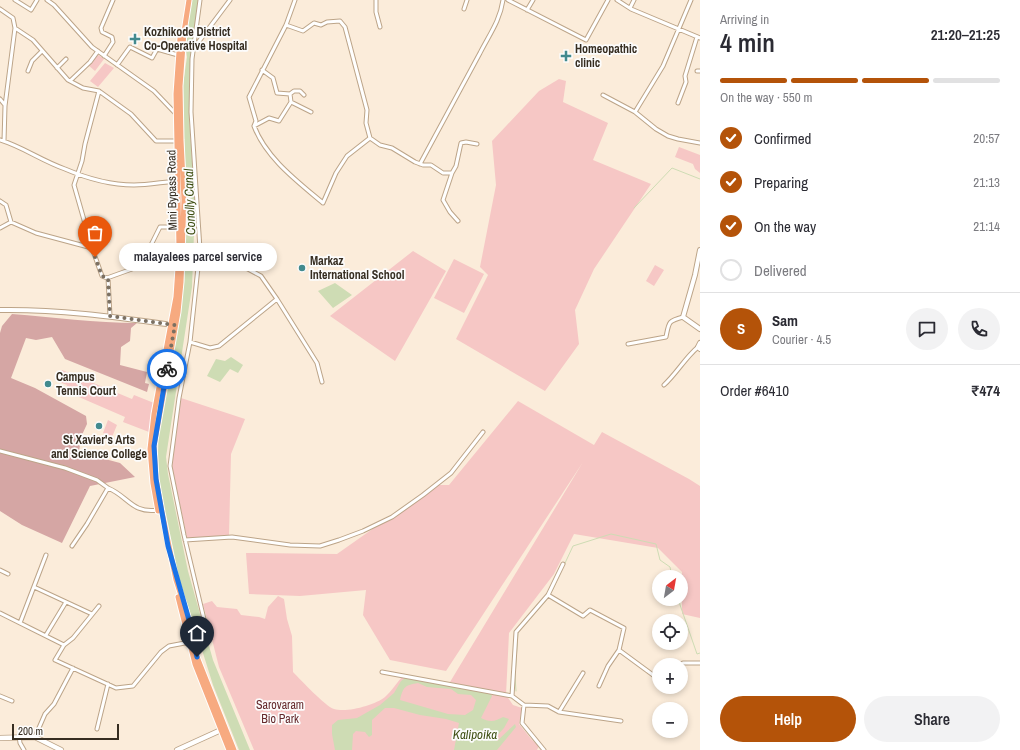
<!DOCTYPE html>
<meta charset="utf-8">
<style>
:root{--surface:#fff;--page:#f2f2f3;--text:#2b2b33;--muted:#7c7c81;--line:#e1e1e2;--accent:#b45309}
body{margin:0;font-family:"Archivo Narrow",sans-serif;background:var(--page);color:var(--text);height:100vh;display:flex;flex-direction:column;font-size:15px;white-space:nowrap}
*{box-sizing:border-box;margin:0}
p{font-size:13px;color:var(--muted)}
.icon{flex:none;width:22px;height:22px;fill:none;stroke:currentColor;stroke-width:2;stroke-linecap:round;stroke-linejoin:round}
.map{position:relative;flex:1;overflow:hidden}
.drawer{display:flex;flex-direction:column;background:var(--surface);width:320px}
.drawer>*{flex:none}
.needle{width:26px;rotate:31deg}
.buttons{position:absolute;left:652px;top:570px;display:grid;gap:8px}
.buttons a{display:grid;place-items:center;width:36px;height:36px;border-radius:50%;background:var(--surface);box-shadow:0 2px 6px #0003;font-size:20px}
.scale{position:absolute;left:12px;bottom:10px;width:107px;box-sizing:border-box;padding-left:4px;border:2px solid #362d21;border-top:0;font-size:11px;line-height:14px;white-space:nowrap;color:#362d21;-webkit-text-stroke:3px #fcfcfc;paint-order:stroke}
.pin{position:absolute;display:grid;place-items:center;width:34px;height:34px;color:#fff;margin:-41px -17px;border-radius:50% 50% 50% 0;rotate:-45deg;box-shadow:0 0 4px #0007}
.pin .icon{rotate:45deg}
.courier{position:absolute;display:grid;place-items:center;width:40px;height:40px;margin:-20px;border:3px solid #1a73e8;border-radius:50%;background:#fff;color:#222;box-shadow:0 1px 5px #0007}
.bubble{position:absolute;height:28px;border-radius:14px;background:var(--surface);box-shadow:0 2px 6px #0003;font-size:13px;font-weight:600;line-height:28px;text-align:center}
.summary em{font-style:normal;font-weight:600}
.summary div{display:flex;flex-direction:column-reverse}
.summary{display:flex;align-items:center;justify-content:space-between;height:68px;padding:0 20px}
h1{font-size:26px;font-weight:600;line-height:30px}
.bar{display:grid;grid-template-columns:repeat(4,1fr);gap:6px 4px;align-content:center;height:48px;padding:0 20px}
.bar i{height:5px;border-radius:3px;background:var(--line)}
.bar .current{background:var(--accent)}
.bar p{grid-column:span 4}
.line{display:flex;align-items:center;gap:10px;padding:0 20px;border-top:1px solid var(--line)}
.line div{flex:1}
.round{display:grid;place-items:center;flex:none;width:42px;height:42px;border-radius:21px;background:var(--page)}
ol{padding:0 20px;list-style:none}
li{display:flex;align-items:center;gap:12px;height:44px}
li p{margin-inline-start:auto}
li .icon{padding:4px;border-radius:50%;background:var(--accent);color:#fff;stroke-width:4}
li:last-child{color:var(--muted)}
li i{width:22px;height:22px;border:2px solid var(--line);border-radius:50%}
.action{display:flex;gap:8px;margin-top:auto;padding:8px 20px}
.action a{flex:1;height:46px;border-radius:24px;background:var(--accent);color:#fff;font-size:16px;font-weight:600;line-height:46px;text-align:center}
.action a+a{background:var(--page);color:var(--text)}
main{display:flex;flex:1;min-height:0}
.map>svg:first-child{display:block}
.green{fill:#f6c7c5}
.forest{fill:#d5a6a4}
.water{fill:#cedcb4;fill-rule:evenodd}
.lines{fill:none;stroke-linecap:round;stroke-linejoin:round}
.stream{stroke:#cedcb4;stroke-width:1}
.minor-casing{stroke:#bca488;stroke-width:5}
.tertiary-casing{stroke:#bca488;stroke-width:6}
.secondary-casing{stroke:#bca488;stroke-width:6}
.primary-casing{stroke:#fff;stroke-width:7}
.minor{stroke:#fff;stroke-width:3}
.tertiary{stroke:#fff;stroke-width:4}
.secondary{stroke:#fff;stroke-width:4.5}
.primary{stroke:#f7aa80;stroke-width:5}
.done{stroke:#7b7062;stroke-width:4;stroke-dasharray:0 7.2}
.route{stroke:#1a73e8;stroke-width:5}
.poi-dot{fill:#428a8e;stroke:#fcfcfc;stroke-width:1.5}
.labels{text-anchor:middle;stroke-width:3.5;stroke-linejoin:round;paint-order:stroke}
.poi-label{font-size:12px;font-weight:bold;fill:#362d21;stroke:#fcfcfc;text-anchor:start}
.street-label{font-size:12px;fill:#362d21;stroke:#fcfcfc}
.park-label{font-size:12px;fill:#65292c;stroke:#fcfcfc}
.water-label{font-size:13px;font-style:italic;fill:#3f4f13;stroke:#fcfcfc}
</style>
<main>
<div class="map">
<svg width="700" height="750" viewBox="0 0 700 750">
<rect width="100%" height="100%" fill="#fbecda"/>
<path class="green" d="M97 54 104 59 95 71 88 65Z
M105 63 114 68 98 87 90 81Z
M559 79 566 81 563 102 608 123 593 160 651 184 594 269 575 310 579 344 545 391 456 339 488 275 480 267 496 185 492 141 539 91Z
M679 147 700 155V173L695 169 693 164 675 157Z
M413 251 446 271 395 361 330 316Z
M454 259 484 274 464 313 434 298Z
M655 265 664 270 654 286 646 281Z
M62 370 132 399 134 395 154 403 149 432 123 422 125 417 65 391 67 385 57 381Z
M181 398 245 419 231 454 229 536 187 538 172 466Z
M518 401 594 445 602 432 689 479 700 486V618L682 614V572L658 548 574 534 554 574 509 633 506 695 513 705 522 708 519 724 532 740 539 746 537 750H254L219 667 203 604 212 601 217 607 237 609 241 615 259 617 265 619 268 607 278 596 284 599 287 619 292 636 293 672C301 680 325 706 334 709 347 713 375 705 385 697 392 691 397 682 403 676L490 691 450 682 583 462 446 671 390 660 363 615 366 590 300 596 249 594 246 553 337 554 435 485H449Z
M108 420 117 425 112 437 103 433Z"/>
<path class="forest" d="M12 314C53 317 96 323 137 323L131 328 130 341 121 347 120 365 147 372 145 383 149 384 147 392 65 359 52 337 36 340 26 338 11 378 35 388 86 416 87 424 81 437 79 452 120 463 135 477 90 486 62 543 22 525 0 511V333L2 326Z"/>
<path class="water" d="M192 0H199L191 53 189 86V116L195 207 192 287 166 457 168 474 188 571 213 660 250 750H239L213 685 186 599 183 597C171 543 154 488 159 432L183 290 185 264 187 204 182 91 187 57 185 42Z
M335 283 352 295 333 308 318 291Z
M231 357 243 365 238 373 230 369 220 382 207 376 216 359 225 361Z
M405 678 491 693 492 696 481 718C490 723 496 721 503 717L509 719 504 728 495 738 497 741 515 724 516 727 497 750H454L459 723 446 719 420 715 394 708H385L372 720V735L369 737 365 732 356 731 353 734 352 750H335L332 734V725L338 720 357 718 380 705 394 693 401 681ZM418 683 427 687 451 689 458 694 471 695 476 700 473 710 465 715 448 714 400 700C403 687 405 685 418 683Z"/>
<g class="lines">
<path class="stream" d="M634 208 672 168 700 179
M552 591 573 546 611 534 656 544 660 560 670 567 672 577
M678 599 697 654 700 653
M522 628 548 598
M516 691 515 677 518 632"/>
<g class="minor-casing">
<path id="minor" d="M15 0 31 10 37 0
M47 0 54 5 92 47 154 91 176 114
M200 0 192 59 191 112 200 249 190 342 179 398 170 466 184 535 208 636
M376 0V12L380 27
M508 0 586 40 608 0
M617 0 631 9 700 38
M630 8 634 0
M0 9 13 18 15 28 33 40 68 80 83 88 99 91 131 114 156 141H177
M464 9 467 0
M527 10 533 0
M286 25 303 31 314 23 321 25 327 22 340 21 345 27 367 110 366 123 370 138 347 156 336 173 323 203C297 181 266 158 254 126L256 121 249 97 286 25 295 0
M194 48 230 0
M104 56 113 42 112 37 102 32 101 28 113 0
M117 65 130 47 152 58 157 49 178 55
M57 68 66 59
M28 71 32 61 42 51
M697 71H700
M70 81 90 62 98 51
M290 94 294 91H300L304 95
M603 95 635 112 656 129 668 136 678 139 700 143
M0 99 5 105
M291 102 311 112
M678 103 686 82 685 76 697 37
M635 112 663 66 691 0
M254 126 269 118 279 121 291 102 290 94 277 93 273 78 262 70
M370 138 380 145 392 148 415 162 423 165H431L443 173H452L456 166 461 143 466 142 477 144
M0 140C23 147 42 161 65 169 86 178 111 185 134 185 148 185 163 182 177 181
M4 141 5 106 15 28
M420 164C440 127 460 90 480 53 489 35 500 21 503 0
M452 173 443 200 450 212 458 221
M0 201 6 205 11 222
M0 228 11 222 36 233 92 248 102 276 107 278 132 269 142 254 150 247 160 227H179
M92 248 74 185 82 161 85 144 99 91
M108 278 110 316
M277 299 317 363 322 382
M190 342 210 348 219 346 277 299 261 276 233 261 200 249
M628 344 666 337C669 322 668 321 683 317
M664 385C677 373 685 358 698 347
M0 451 65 468 97 480 108 488
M185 540 232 537 290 545 320 546 339 540 363 531 392 517 423 495 451 473 483 432
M72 546 87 524 108 488C128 496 132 514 158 510
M0 570 8 574
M34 587 92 614
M548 595 583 616 590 610 624 628 619 650 653 675 659 673
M0 613 64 645 55 660 116 688 133 686 161 652 169 646 190 642
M20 623 46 555
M46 635 66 602
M64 645 73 638 99 606
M679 665 683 663H700
M382 672 512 696 516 632 548 595 563 564
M599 686 608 666 619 650
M0 696 12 701
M512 696 524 705 548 706 559 712 583 673
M524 705 522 723 544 750
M559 712 621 721
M97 729 108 684
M19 736 20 743 24 750
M35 737 45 714 54 704 73 668"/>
</g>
<g class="tertiary-casing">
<path id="tertiary" d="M700 250 695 275 683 317 700 329
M0 310C58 309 115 317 173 325
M700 343 698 347 700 349"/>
</g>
<g class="secondary-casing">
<path id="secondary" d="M0 738 35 737 61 750
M177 750 221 730"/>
</g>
<g class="primary-casing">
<path id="primary" d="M189 0 184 32 180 86 181 140 184 200 181 282 178 312 154 446 156 479 162 512 176 580 189 620 197 657 234 750
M179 248 176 94 180 38
M158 511 153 483 150 449 154 414 176 297 178 268
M178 597 195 664 229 750"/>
</g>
<use href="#minor" class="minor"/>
<use href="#tertiary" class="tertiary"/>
<use href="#secondary" class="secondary"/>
<use href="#primary" class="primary"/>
</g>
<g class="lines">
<path class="done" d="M95 257 102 276 108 278 110 316 175 325 167 369"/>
<path class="route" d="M167 369 154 446 156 479 168 546 189 620 197 657"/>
</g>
<g class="poi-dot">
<path d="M133 33h4v4h4v4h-4v4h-4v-4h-4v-4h4z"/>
<path d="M564 50h4v4h4v4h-4v4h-4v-4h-4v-4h4z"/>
<circle cx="302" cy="268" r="4"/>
<circle cx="48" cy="384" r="4"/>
<circle cx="99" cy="426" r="4"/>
</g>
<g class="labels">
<g class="poi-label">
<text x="144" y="36">Kozhikode District<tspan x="144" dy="14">Co-Operative Hospital</tspan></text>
<text x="575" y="53">Homeopathic<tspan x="575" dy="14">clinic</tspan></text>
<text x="310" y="265">Markaz<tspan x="310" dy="14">International School</tspan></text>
<text x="56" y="381">Campus<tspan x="56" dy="14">Tennis Court</tspan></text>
<text x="99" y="444" text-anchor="middle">St Xavier's Arts<tspan x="99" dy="14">and Science College</tspan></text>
</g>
<g class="street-label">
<text transform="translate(172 190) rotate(-91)" y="4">Mini Bypass Road</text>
</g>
<g class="park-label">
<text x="280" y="709">Sarovaram<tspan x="280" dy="14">Bio Park</tspan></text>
</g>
<g class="water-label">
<text transform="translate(189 202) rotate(-92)" y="5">Conolly Canal</text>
<text x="475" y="739">Kalipoika</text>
</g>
</g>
</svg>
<div class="buttons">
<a><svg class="needle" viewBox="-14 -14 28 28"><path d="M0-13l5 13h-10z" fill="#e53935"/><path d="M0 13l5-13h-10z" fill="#7c7c81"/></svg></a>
<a><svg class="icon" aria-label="locate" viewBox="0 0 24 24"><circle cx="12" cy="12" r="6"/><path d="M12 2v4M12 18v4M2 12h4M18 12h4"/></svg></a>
<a>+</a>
<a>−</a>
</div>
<div class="scale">200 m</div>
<div class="pin" style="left:95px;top:257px;background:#ea580c"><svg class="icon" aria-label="bag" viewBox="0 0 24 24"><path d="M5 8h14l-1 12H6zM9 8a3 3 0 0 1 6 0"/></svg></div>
<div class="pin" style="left:197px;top:657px;background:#1f2937"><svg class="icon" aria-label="home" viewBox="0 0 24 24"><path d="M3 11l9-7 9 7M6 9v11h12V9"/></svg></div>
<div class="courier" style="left:167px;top:369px"><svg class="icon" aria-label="bike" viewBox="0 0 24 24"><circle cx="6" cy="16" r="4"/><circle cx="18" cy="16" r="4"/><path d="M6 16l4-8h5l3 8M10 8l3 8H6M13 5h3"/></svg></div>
<div class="bubble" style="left:119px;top:243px;width:158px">malayalees parcel service</div>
</div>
<section class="drawer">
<div class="summary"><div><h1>4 min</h1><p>Arriving in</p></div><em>21:20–21:25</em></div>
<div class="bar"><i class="current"></i><i class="current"></i><i class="current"></i><i></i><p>On the way · 550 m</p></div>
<ol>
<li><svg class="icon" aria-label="check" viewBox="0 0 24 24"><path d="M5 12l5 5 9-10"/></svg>Confirmed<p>20:57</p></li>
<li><svg class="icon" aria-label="check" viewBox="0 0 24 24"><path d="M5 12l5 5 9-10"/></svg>Preparing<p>21:13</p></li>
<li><svg class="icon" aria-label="check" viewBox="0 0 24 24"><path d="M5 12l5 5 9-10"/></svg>On the way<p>21:14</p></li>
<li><i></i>Delivered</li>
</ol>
<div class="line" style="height:72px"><b class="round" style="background:var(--accent);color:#fff">S</b><div><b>Sam</b><p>Courier · 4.5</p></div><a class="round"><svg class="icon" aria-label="chat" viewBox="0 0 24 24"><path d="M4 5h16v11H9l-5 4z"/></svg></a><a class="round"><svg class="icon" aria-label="phone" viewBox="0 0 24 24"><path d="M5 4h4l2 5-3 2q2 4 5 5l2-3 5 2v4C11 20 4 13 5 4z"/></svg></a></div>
<div class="line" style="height:52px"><div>Order #6410</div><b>₹474</b></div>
<div class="action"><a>Help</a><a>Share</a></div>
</section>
</main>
